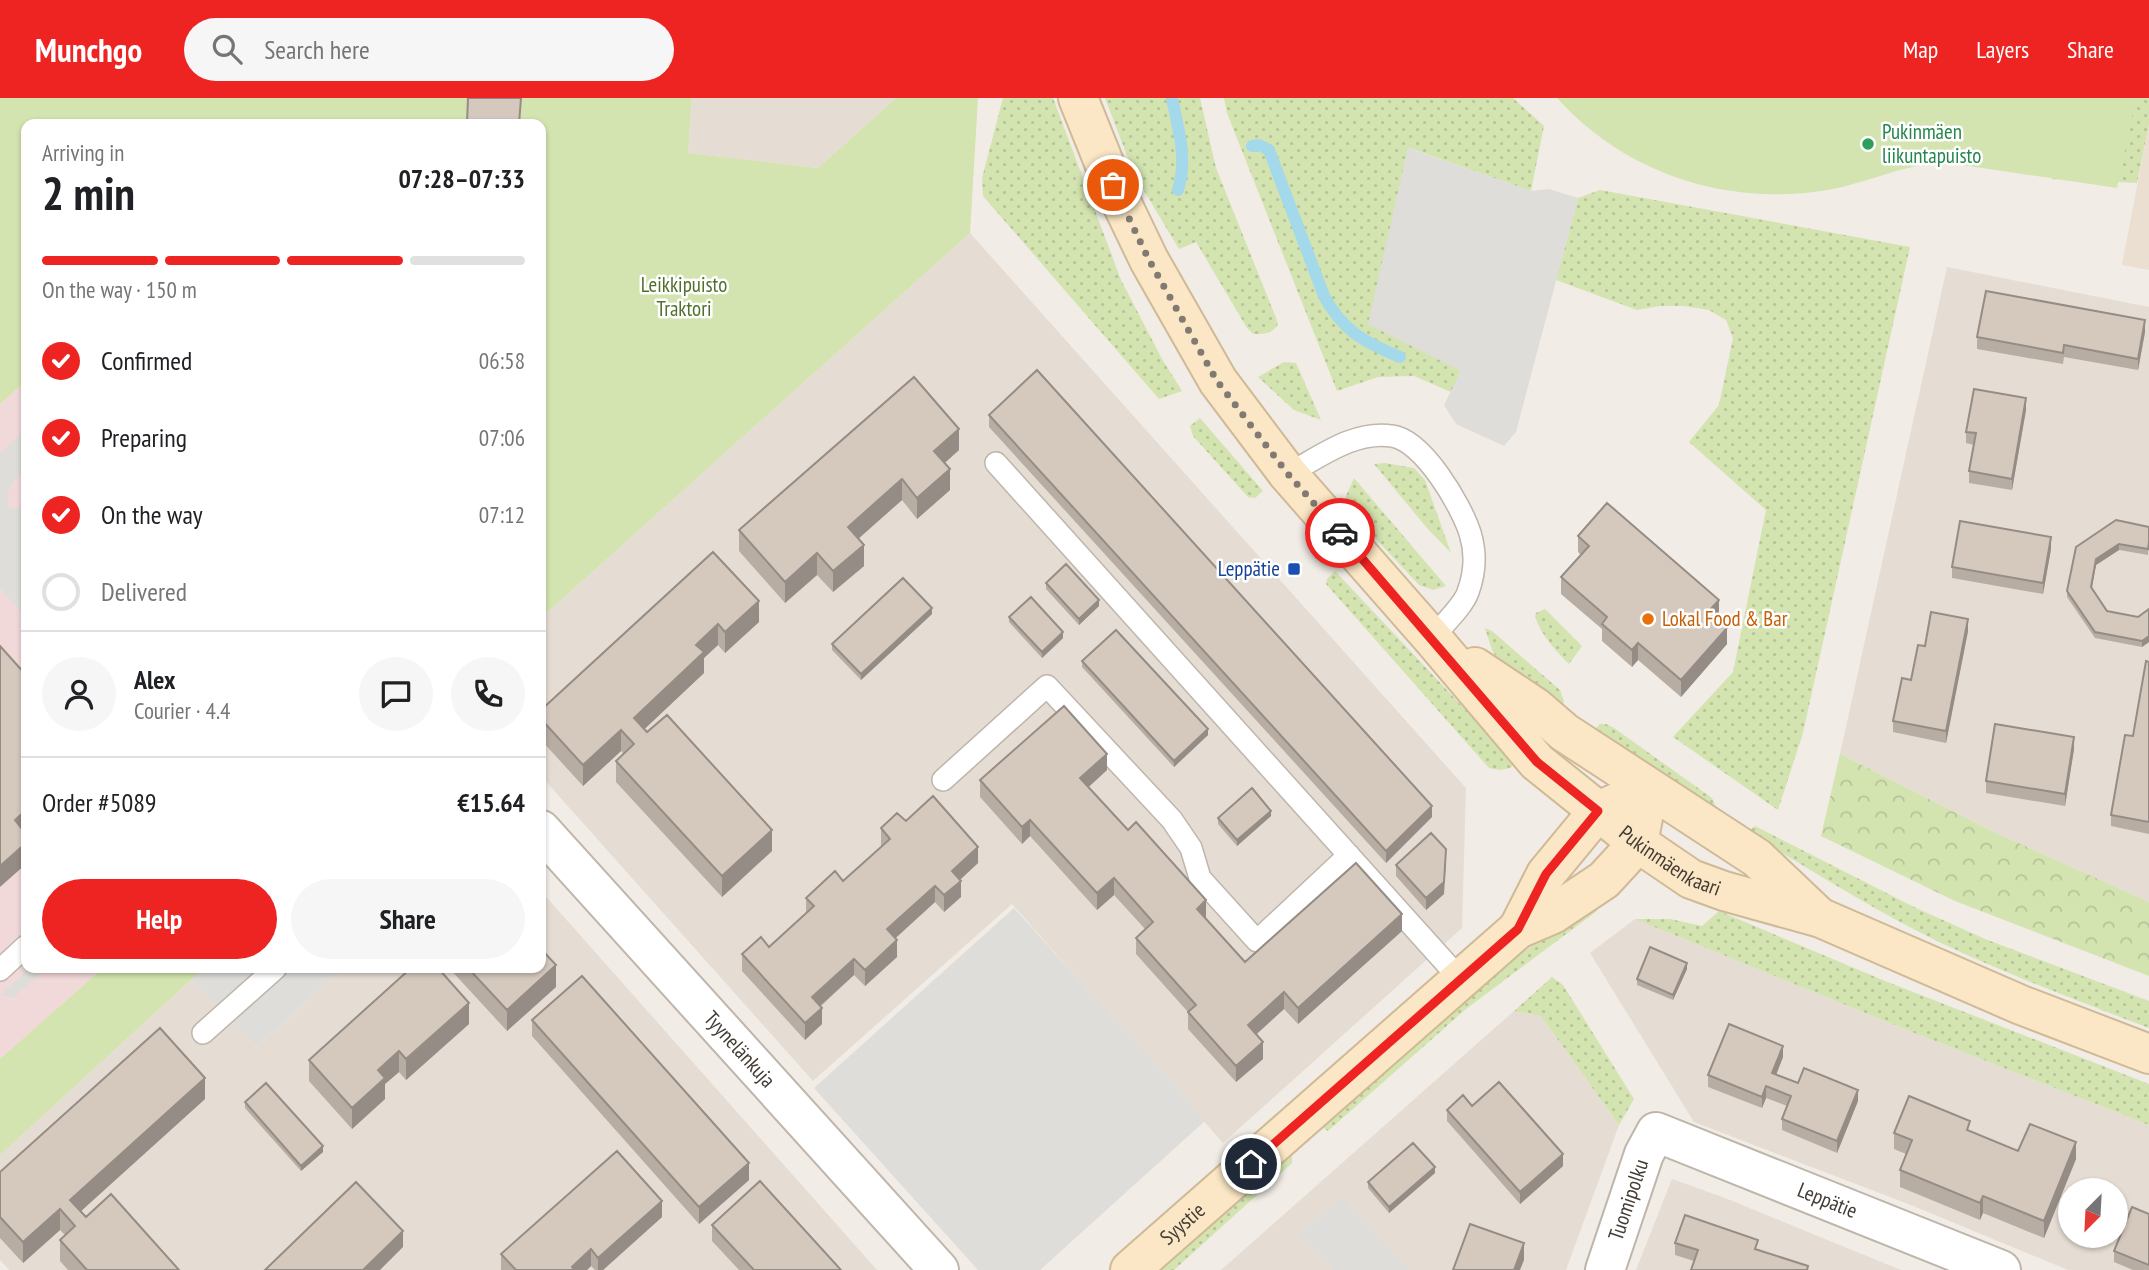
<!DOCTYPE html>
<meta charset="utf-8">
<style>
:root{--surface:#fff;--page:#f6f6f6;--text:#202124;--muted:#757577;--line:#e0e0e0;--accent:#ed2421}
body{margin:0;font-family:"PT Sans Narrow",sans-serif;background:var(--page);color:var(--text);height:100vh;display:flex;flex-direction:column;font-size:26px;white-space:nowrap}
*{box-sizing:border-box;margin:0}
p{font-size:23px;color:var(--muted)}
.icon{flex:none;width:38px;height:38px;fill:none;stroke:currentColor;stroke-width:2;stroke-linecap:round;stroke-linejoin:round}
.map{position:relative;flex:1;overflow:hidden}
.details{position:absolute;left:21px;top:21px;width:525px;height:854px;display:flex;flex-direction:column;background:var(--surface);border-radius:14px;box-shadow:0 2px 5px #0004}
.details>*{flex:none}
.needle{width:46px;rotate:204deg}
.tools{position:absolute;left:2058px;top:1080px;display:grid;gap:14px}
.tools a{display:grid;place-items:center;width:70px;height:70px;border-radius:50%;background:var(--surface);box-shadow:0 2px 5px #0004;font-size:35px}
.pin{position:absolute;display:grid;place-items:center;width:60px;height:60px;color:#fff;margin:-30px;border:4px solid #fff;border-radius:50%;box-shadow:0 2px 7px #0007}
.courier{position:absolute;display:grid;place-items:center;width:70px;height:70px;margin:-35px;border:5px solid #ed2421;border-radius:50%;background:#fff;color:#222;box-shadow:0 2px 9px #0007}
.head em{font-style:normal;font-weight:700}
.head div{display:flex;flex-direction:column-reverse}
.head{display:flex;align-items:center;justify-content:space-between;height:119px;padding:0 21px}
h1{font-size:46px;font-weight:700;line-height:52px}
.bar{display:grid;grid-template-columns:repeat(4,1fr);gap:10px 7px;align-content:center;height:84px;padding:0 21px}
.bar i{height:9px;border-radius:5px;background:var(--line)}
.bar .current{background:var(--accent)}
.bar p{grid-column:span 4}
.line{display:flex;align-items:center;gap:18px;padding:0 21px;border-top:2px solid var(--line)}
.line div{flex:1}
.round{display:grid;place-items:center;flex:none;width:74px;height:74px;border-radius:37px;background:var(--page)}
ol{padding:0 21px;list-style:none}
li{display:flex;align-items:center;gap:21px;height:77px}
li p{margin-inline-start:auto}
li .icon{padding:7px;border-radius:50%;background:var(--accent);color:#fff;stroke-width:4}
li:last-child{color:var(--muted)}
li i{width:38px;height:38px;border:4px solid var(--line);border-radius:50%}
.action{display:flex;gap:14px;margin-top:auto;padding:14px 21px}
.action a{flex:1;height:80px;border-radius:42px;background:var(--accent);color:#fff;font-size:28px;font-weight:700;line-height:80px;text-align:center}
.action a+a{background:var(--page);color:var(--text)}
header{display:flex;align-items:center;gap:42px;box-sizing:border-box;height:98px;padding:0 35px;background:var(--accent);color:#fff}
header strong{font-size:33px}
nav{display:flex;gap:38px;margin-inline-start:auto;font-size:24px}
.search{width:490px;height:63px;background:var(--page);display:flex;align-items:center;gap:18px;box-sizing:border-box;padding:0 24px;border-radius:38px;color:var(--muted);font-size:26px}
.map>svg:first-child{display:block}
.residential{fill:#e5ddd3;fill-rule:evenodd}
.education{fill:#eadfd0}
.medical{fill:#f2d9d9}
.grass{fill:url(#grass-dots)}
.forest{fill:url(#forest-crowns)}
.park{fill:#d3e4b0}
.parking{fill:#dfddda}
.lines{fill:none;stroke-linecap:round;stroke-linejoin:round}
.stream{stroke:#a4d8eb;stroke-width:12}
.lane-casing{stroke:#bfb5ab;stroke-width:24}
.street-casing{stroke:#bfb5ab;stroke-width:42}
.secondary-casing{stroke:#cfb997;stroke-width:42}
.lane{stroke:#fff;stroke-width:21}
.street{stroke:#fff;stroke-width:38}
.secondary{stroke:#fbe7c5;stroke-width:38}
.wall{fill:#b7ada3}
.shaded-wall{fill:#958d85}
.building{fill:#d5c9be;stroke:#958d85;stroke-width:2}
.done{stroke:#807a73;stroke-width:7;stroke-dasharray:0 12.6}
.route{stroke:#ed2421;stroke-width:9}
.leisure-dot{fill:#2e9e5b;stroke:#fff;stroke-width:2.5}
.transit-dot{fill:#1a4fb4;stroke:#fff;stroke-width:2.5}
.food-dot{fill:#e8710a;stroke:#fff;stroke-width:2.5}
.labels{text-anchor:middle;stroke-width:5;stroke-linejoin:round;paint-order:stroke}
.leisure-label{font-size:21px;fill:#27864d;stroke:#fff;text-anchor:start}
.park-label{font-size:21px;fill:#50712c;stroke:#fff}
.transit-label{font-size:21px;fill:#164399;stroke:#fff;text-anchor:end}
.food-label{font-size:21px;fill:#c56008;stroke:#fff;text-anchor:start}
.street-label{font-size:21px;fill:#433c35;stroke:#fff}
</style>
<header>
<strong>Munchgo</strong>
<div class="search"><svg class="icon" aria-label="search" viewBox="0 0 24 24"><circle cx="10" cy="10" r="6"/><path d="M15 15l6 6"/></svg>Search here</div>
<nav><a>Map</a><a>Layers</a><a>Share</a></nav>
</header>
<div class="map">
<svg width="2149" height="1172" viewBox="0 0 2149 1172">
<defs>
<pattern id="grass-dots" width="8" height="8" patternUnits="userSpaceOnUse" patternTransform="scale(1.75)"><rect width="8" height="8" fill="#d3e4b0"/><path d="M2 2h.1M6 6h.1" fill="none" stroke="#b6c498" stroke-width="1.8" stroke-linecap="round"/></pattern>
<pattern id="forest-crowns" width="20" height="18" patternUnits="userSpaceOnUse" patternTransform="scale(1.75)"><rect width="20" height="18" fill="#d3e4b0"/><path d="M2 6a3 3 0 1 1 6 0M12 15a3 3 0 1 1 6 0" fill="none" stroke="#b6c498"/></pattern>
</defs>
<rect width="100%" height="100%" fill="#f1ece5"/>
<path class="residential" d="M692 0H896L818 70 688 55Z
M970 135 1466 690 1462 830 1223 1045 1012 806 813 983 541 678V520Z
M1947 169 2149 209V804L1994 734 1840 656Z
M541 793 877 1172H9L0 1162V1057L191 882 256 949 343 870H541Z
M1635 821 1907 932 2149 1027V1172H2068L1911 1107 1694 1024 1590 855ZM2070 1092H2116V1138H2070Z
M1514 913 1541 918 1619 1027 1566 1172H1221Z
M1672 1081 1725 1100 1901 1172H1636Z"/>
<path class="education" d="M2149 26V172L2122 167Z"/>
<path class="medical" d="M26 283V870H103L0 961V306Z"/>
<path class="grass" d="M1003 0H1053L1121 182 1162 261 1182 293 1159 301 983 98 982 80Z
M1105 0H1200L1216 70 1276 220 1278 226C1273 236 1262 236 1253 236L1247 230 1196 144 1179 151 1134 76Z
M1224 0H1513L1544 28 1531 93 1409 50 1461 273 1451 294 1414 278 1378 279 1337 293 1227 15Z
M2069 0H2149V26L2137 85 2052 81Z
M1600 92 1910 149 1803 635 1778 712 1673 639 1733 574 1766 412 1689 344 1719 307 1733 240 1726 222 1709 212 1684 208H1660L1637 212 1556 182 1578 100Z
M1284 264 1296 265 1321 322 1294 312 1258 279Z
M1200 320 1263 393 1255 400 1248 399 1193 338 1190 328Z
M1385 365 1414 370 1425 382 1451 455 1427 430 1374 366Z
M1354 380 1446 488 1433 492 1419 487 1346 409V398Z
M1335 473 1509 658 1514 665 1511 670 1499 672 1489 670 1326 486 1327 481Z
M1545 511 1582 548 1569 566C1555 552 1542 538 1535 519L1536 515Z
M1485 530 1492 533 1560 592 1564 603 1562 612 1499 563 1492 552Z
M1600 626H1606L1614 630 1712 700 1715 707 1713 713 1591 635Z
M1755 728 1914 809 1985 841 2149 903V930C2078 903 2006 876 1937 843 1872 811 1810 771 1747 734Z
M1592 803 1597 813 1466 911 1328 1033 1319 1027 1462 900Z
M1719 813 1885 883 2149 986V1027L1907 932 1635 821H1670L1702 828Z
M1552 879 1563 887 1634 1001 1619 1027 1541 918 1514 913Z
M1292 1052V1065L1174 1172H1160Z"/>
<path class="forest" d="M1840 656 1994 734 2149 804V878L1955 803 1821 738Z"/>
<path class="park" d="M0 0H692L688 55 818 70 896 0H978L970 135 541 520V26H26V283L0 306Z
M1557 0H2136L2117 90 1942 64C1903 67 1867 85 1828 92 1728 109 1625 76 1557 0Z
M103 870H204L0 1057V961Z"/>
<path class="parking" d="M1408 50 1531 93 1549 91 1578 100 1516 334 1504 348 1456 326 1444 307 1461 273 1368 226Z
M26 331V373L11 387 7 397 9 411 26 408V519L0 490V355Z
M1014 810 1206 1022 1040 1172H978L814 990Z
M29 870H47L13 900 0 897Z
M204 870H343L256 949 191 882Z
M1342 1099 1409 1172H1333L1299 1136Z"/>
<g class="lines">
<path class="stream" d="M1172 0C1178 31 1188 60 1178 92
M1252 48 1259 47 1269 52 1324 198C1343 233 1364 244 1400 259"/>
<g class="lane-casing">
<path id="lane" d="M996 365 1461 882
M1288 376C1320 359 1354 332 1392 338 1423 342 1461 407 1470 435 1476 454 1475 475 1468 494 1464 507 1442 528 1432 540
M943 682 1047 588 1172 722 1191 750 1200 780 1257 843 1349 757
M0 872 26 848
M203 935 276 870"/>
</g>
<g class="street-casing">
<g id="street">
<path id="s1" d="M541 732 939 1172"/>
<path id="s2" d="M1605 1172 1644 1056 1656 1034 2001 1172"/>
</g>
</g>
<g class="secondary-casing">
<g id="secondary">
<path id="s3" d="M1078 0 1113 87 1149 162 1218 283 1288 376 1432 540 1537 664 1638 745 1691 781 1724 793 1821 820 2021 907 2149 956"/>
<path d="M1475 569 1535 609 1564 634 1757 760 1816 816"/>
<path d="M1518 831 1546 776 1565 753 1598 713 1621 703"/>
<path id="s4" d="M1130 1172 1518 831 1553 816 1604 782 1638 745 1649 690"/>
</g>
</g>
<use href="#lane" class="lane"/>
<use href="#street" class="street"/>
<use href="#secondary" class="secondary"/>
</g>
<path class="wall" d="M2145 234 2138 272 2064 259 2063 266 1977 251V239Z
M2026 312 2012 392 1969 385V373L1974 347 1966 345V334Z
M989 317 1432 719 1386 765 989 329Z
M959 352 945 365 950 392 917 421 902 402 858 440 864 468 833 494 817 477 785 505 739 453V432Z
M2149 429 2148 457 2119 452 2096 467 2091 490 2107 513 2138 519 2149 511V544L2142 549 2095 540 2067 499V493L2076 449Z
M1578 438 1719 518 1716 521 1727 546 1681 599 1638 562 1632 569 1602 543V531L1561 496V479L1581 457 1578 454Z
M2051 451 2043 496 1952 480V469Z
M713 454 759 524 725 555 718 547 704 560V575L644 631 772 753 722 799 616 684V663L624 656 621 653 583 688 541 642V612Z
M1046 485 1099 508 1079 527 1046 491Z
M932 516 861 582 832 552V546Z
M1009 519 1063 540 1042 560 1009 524Z
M1968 533 1946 645 1893 634V623L1911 582Z
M1082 563 1208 637 1174 669 1082 569Z
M2149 564V736L2111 728V717L2133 638Z
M2074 651 2065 708 1986 695V683Z
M1107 672 1088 689 1206 819 1205 820 1245 864 1402 833 1298 926 1284 911 1256 936 1263 961 1236 984 1188 931V914L1136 856V840L1145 831 1114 797 1097 812 1030 738 1022 746 980 699V682Z
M1271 718 1237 748 1218 726V720Z
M906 723 978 765 960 782 961 799 944 814 935 804 895 840 897 859 865 888 854 877 821 908 822 926 805 942 742 873V856L769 849 806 815V800L843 783 882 748 881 747V730Z
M1446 763 1444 796 1426 812 1396 778V767Z
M449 870H541L556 889 507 933Z
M1687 871 1673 902 1637 887V881Z
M532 922 749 1082 699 1126 532 938Z
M469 926 406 982 399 974 385 986V1001L352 1031 309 983V962Z
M1783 959 1776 977 1798 985 1858 1003 1837 1055 1782 1032V1021L1787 1008 1766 1000 1762 1010 1708 989V977Z
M205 1001 81 1113 86 1119 179 1172H68L60 1163V1142L65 1137 60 1132 23 1165 0 1140V1074Z
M245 1004 323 1054 301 1073 245 1010Z
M1472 1008 1563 1068 1520 1106 1447 1023V1012Z
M1970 1033 2018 1053 2076 1061 2044 1140 1983 1115 1980 1122 1900 1089V1072L1906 1056 1894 1051V1035Z
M1435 1075 1389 1115 1368 1090V1084Z
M2149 1116V1172H2133L2114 1164V1153Z
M662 1119 603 1172H595L591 1168 587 1172H501V1156Z
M712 1127 841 1172H739L712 1143Z
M1675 1145 1758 1151 1808 1172 1694 1163 1675 1157Z"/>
<path class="shaded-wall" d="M2145 222V234L2138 272V261Z
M2026 300V312L2012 392V381Z
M959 331V352L934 374V353Z
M950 371V392L917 421V400Z
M902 381V402L848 450V429Z
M2051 439V451L2043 496V485Z
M2119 446V452L2096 467 2091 495V489L2096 461Z
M864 447V468L833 494V473Z
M817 455V477L785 505V484Z
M1099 502V508L1079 527V521Z
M1719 502V518L1708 531V514Z
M759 503V524L725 555V534Z
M932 510V516L861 582V576Z
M1968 521V533L1946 645V633Z
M718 526V547L704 560V575L634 641V620L696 547Z
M1727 530V546L1681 599V582Z
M1063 534V540L1042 560V554Z
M2149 538V544L2142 549V543Z
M1638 545V562L1632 569V552Z
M1208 631V637L1174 669V663Z
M621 632V653L583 688V667Z
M2074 639V651L2065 708V696Z
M1107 656V672L1080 697V680Z
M1432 708V719L1386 765V753Z
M26 712V733L15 743V722Z
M1271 713V718L1237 748V742Z
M1030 722V738L1022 746V729Z
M772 732V753L722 799V778Z
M26 745V766L0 789V768Z
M978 749V765L952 789V773Z
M1446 751 1444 796 1426 812V800Z
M1114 780V797L1097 812V795Z
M961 783V799L944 814V797Z
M935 788V804L887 848V831Z
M1206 802V819L1197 828V811Z
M1402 816V833L1298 926V910Z
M897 842V859L865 888V872Z
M854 861V877L812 915V899Z
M1687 865V871L1673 902V897Z
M556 867V889L507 933V912Z
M1284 894V911L1248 944V927Z
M469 905V926L406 982V961Z
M822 910V926L805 942V925Z
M1263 944V961L1236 984V968Z
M1783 948V959L1772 987V975Z
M399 953V974L385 986V1001L352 1031V1010L378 972Z
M205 980V1001L70 1123V1102Z
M1766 988V1000L1762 1010V999Z
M1858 992V1003L1837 1055V1043Z
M2076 1044V1061L2044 1140V1123Z
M323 1048V1054L301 1073V1068Z
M1563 1056V1068L1520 1106V1094Z
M749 1065V1082L699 1126V1109Z
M1435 1069V1075L1389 1115V1109Z
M1983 1098V1115L1980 1122V1105Z
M662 1103V1119L603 1172H598V1160Z
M60 1111V1132L23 1165V1144Z
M403 1133V1149L380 1172H363Z
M1524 1145V1162L1520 1172H1514Z
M591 1151V1168L587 1172H572V1169Z"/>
<path class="building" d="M468 0H521L519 26H467Z
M1986 193 2145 222 2138 261 2064 247 2063 255 1977 239Z
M1037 272 1432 708 1386 753 989 317Z
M914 279 959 331 934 353 950 371 917 400 902 381 848 429 864 447 833 473 817 455 785 484 739 432Z
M1974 291 2026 300 2012 381 1969 373 1976 335 1966 334Z
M1607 405 1719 502 1708 514 1727 530 1681 582 1638 545 1632 552 1602 526 1607 519 1561 479 1589 448 1578 438Z
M2116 422 2149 429V444L2148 451 2119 446 2096 461 2091 489 2107 513 2138 519 2149 511V538L2142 543 2095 534 2067 493 2076 449Z
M1960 423 2051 439 2043 485 1952 469Z
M713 454 759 503 725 534 718 526 696 547 704 554 634 620 647 634 667 617 772 732 722 778 616 663 634 646 621 632 583 667 541 621V612Z
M1066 466 1099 502 1079 521 1046 485Z
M903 480 932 510 861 576 832 546Z
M1031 499 1063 534 1042 554 1009 519Z
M1931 514 1968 521 1946 633 1893 623 1902 580 1911 582 1918 547 1925 548Z
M1116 532 1208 631 1174 663 1082 563Z
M0 548 26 577V712L15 722 26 736V745L0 768Z
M2146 563 2149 564V724L2111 717 2125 637 2133 638Z
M1064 608 1107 656 1080 680 1128 732 1136 724 1206 802 1197 811 1245 864 1356 765 1402 816 1298 910 1284 894 1248 927 1263 944 1236 968 1188 914 1196 907 1136 840 1153 824 1114 780 1097 795 1030 722 1022 729 980 682Z
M1995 626 2074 639 2065 696 1986 683Z
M1252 690 1271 713 1237 742 1218 720Z
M933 698 978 749 952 773 961 783 944 797 935 788 887 831 897 842 865 872 854 861 812 899 822 910 805 925 742 856 761 839 769 849 814 808 806 800 835 773 843 783 890 741 881 730 897 715 906 723Z
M1431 735 1446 751 1444 784 1426 800 1396 767Z
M1650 849 1687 865 1673 897 1637 881Z
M541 851 556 867 507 912 468 870H541Z
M411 870H438L469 905 406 961 399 953 378 972 385 980 352 1010 309 962Z
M582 878 749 1065 699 1109 532 922Z
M1729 926 1783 948 1772 975 1798 985 1804 970 1858 992 1837 1043 1782 1021 1791 998 1766 988 1762 999 1708 977Z
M160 930 205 980 70 1102 86 1119 111 1096 179 1172H87L60 1142 75 1128 60 1111 23 1144 0 1119V1074Z
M1499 984 1563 1056 1520 1094 1447 1012 1463 997 1472 1008Z
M266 985 323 1048 301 1068 245 1004Z
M1909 998 1970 1023 1967 1032 2018 1053 2030 1026 2076 1044 2044 1123 1983 1098 1980 1105 1900 1072 1912 1042 1894 1035Z
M1413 1045 1435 1069 1389 1109 1368 1084Z
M617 1053 662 1103 598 1160 591 1151 572 1169 574 1172H516L501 1156Z
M760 1083 841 1172H754L712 1127Z
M356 1084 403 1133 363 1172H265Z
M2132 1109 2149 1116V1167L2114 1153Z
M1685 1117 1758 1142 1755 1151 1808 1168 1807 1172H1691L1698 1152 1675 1145Z
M1470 1126 1524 1145 1514 1172H1453Z"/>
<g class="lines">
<path class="done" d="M1113 87 1149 162 1217 283 1288 376 1340 435"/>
<path class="route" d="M1251 1066 1518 831 1546 776 1598 713 1537 664 1340 435"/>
</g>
<circle class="leisure-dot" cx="1868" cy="46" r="7"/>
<rect class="transit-dot" x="1287" y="464" width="14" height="14" rx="3.5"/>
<circle class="food-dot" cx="1648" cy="521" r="7"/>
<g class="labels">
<g class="leisure-label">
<text x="1882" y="41">Pukinmäen<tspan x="1882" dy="24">liikuntapuisto</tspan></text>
</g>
<g class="park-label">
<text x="684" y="194">Leikkipuisto<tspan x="684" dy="24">Traktori</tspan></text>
</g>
<g class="transit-label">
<text x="1280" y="478">Leppätie</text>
</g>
<g class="food-label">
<text x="1662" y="528">Lokal Food &amp; Bar</text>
</g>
<g class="street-label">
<text dy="7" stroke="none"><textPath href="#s3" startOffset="980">Pukinmäenkaari</textPath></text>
<text dy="7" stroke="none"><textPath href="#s1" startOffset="296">Tyynelänkuja</textPath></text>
<text dy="7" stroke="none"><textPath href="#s2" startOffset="74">Tuomipolku</textPath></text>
<text dy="7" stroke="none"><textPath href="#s2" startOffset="332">Leppätie</textPath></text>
<text dy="7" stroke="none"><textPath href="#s4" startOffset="70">Syystie</textPath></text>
</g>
</g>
</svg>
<div class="tools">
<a><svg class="needle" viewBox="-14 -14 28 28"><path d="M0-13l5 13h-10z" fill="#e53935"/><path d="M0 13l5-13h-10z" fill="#757577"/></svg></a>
</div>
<div class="pin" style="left:1113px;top:87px;background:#ea580c"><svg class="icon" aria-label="bag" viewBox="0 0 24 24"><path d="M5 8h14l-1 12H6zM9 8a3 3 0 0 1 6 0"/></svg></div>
<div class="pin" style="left:1251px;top:1066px;background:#1f2937"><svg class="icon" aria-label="home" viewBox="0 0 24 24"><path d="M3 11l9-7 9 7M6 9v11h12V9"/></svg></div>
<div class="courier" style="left:1340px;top:435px"><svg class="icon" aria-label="car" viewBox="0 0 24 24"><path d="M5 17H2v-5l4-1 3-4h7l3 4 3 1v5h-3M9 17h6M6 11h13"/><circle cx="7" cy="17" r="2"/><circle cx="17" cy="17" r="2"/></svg></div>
<section class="details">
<div class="head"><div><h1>2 min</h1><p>Arriving in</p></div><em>07:28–07:33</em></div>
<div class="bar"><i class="current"></i><i class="current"></i><i class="current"></i><i></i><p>On the way · 150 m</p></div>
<ol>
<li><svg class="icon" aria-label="check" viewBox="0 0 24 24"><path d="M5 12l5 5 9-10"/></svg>Confirmed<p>06:58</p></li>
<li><svg class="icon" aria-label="check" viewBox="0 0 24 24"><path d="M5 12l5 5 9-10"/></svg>Preparing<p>07:06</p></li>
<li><svg class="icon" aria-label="check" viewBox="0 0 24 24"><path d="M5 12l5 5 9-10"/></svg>On the way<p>07:12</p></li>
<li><i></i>Delivered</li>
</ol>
<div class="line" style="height:126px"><a class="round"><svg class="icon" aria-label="person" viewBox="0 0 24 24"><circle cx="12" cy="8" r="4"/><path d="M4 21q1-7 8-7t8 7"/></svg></a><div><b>Alex</b><p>Courier · 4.4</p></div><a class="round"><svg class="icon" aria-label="chat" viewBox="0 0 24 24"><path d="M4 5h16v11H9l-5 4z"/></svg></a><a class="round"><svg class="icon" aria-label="phone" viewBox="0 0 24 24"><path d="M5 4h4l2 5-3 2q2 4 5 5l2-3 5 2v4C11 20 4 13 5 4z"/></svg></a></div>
<div class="line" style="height:91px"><div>Order #5089</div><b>€15.64</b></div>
<div class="action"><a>Help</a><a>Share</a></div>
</section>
</div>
